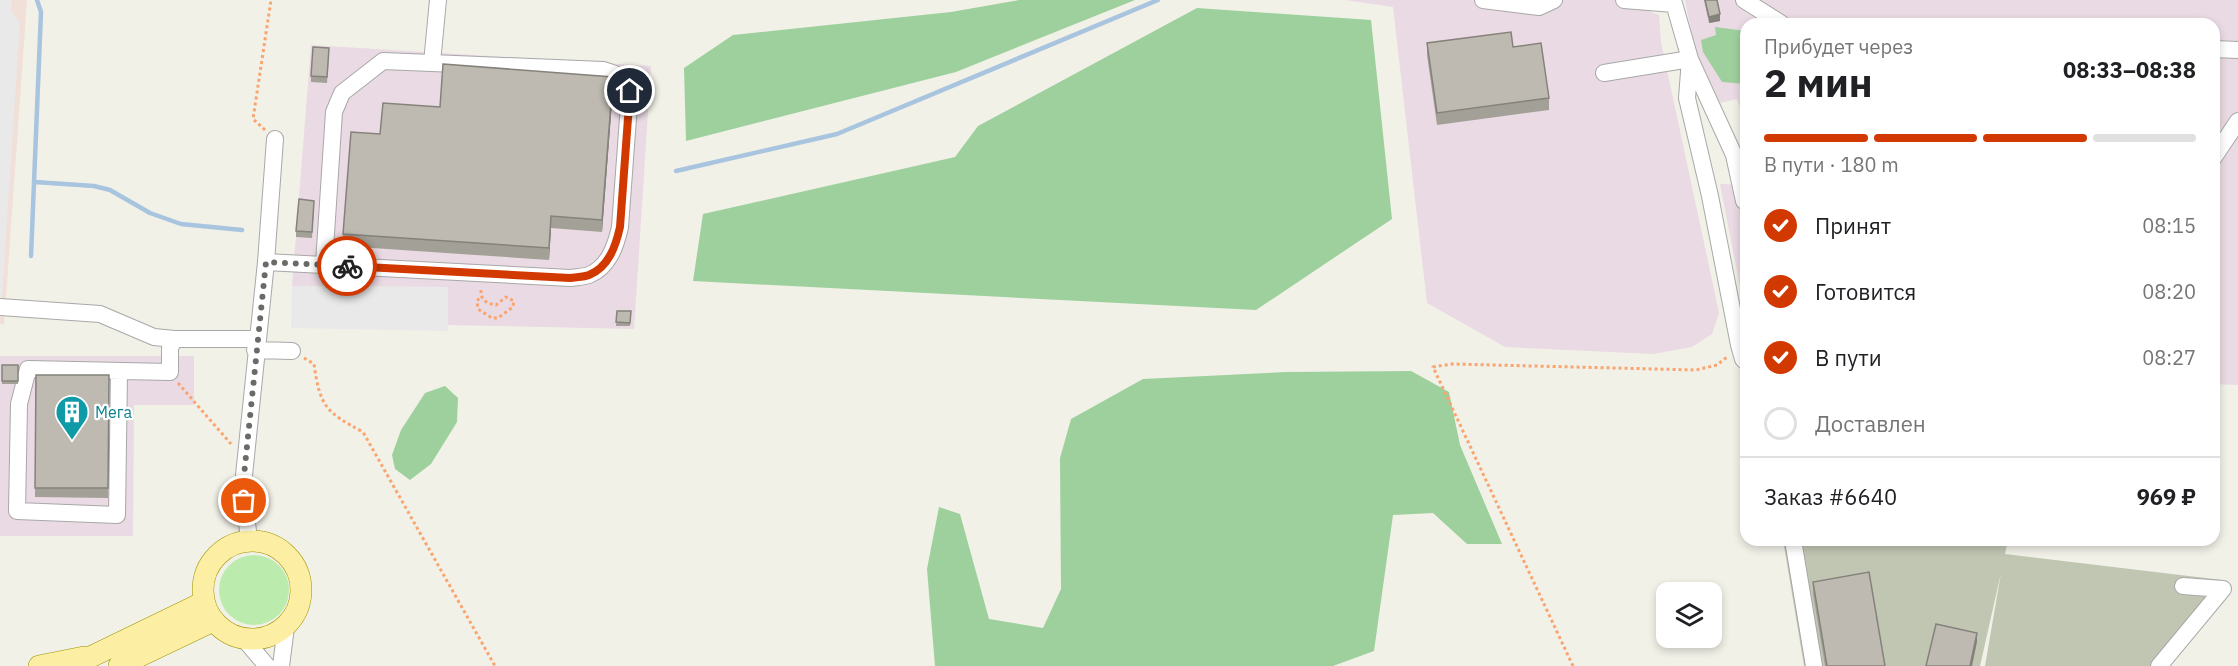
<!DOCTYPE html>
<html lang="ru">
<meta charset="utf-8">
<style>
:root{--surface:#fff;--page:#f2f2f2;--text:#202124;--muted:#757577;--line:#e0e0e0;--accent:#d23900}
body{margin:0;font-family:"IBM Plex Sans",sans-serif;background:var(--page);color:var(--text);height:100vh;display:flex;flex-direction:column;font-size:22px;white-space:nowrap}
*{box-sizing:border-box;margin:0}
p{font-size:20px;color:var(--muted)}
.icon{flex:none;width:33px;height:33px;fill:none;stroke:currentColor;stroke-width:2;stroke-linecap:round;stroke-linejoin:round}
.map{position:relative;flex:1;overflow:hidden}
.panel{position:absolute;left:1740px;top:18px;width:480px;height:528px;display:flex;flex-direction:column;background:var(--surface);border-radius:18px;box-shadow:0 3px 9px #0003}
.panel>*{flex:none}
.controls{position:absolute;left:1656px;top:582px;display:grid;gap:12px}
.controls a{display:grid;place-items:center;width:66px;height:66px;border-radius:12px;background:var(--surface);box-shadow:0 3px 9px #0003;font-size:30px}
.pin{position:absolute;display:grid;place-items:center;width:51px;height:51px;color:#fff;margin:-26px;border:3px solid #fff;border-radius:50%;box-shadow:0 2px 6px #0007}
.courier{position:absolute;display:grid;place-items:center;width:60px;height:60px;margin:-30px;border:4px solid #d23900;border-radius:50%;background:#fff;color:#222;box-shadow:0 2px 8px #0007}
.summary em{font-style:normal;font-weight:700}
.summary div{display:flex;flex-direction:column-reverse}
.summary{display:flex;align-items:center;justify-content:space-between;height:102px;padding:0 24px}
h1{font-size:39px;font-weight:700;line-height:45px}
.bar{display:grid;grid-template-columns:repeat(4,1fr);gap:9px 6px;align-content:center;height:72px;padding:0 24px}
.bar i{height:8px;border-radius:4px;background:var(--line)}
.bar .selected{background:var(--accent)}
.bar p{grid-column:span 4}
.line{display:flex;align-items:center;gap:15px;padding:0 24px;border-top:2px solid var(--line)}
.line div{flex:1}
ol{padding:0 24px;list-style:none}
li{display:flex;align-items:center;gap:18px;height:66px}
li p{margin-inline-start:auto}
li .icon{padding:6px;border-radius:50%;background:var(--accent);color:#fff;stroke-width:4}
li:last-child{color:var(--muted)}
li i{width:33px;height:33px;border:3px solid var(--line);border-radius:50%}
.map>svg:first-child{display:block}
.commercial{fill:#f1e0d7}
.industrial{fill:#eadae3}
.construction{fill:#c1c6b3}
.grass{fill:#bcebae}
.forest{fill:#9ed09d}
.parking{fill:#e9e9e9}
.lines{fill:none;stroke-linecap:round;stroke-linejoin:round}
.stream{stroke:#a8c4de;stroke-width:4.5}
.minor-casing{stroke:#a8a8a8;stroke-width:18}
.major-casing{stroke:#9e9400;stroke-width:22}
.path{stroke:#faa470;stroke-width:3;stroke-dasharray:3 3;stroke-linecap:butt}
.minor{stroke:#fff;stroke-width:16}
.major{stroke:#fceea2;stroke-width:21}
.wall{fill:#a3a098}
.shaded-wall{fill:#85827c}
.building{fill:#bebab1;stroke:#85827c;stroke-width:1.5}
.done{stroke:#6a6a67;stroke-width:6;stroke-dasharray:0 10.8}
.route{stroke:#d23900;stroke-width:8}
.labels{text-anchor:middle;stroke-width:4.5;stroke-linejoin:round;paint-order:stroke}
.culture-label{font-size:16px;fill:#0d838f;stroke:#fff;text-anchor:start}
</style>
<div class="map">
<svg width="2238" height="666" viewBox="0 0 2238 666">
<rect width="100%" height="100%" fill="#f1f1e8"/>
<path class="commercial" d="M0 0H27L4 325 0 324Z"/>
<path class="industrial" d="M1345 0H1649L1651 12 1659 15 1661 42 1719 313 1712 334 1692 347 1653 354 1505 347 1427 303 1393 7Z
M1685 0H2238V385L2214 384V24H1746V125L1737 99 1720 103 1694 46Z
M311 45 651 66 634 329 448 325 447 287 292 286Z
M1720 184 1746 185V318Z
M0 356H194V405H134L133 536H0Z"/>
<path class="construction" d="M1783 540H2008L2005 554 2222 580 2154 666H1985L2001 573 1980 666H1804Z"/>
<path class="grass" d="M219 590a35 35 0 1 1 70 0a35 35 0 1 1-70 0Z"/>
<path class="forest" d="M1019 0H1135L956 72 686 141 684 68 733 35 951 12Z
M1197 8 1371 20 1392 219 1256 310 693 281 703 214 955 157 978 126Z
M1715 27 1746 31V84L1722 82 1703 52 1701 40 1716 35Z
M1411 371 1449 392 1460 445 1502 544H1467L1433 513 1393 515 1374 651 1333 666H935L927 569 939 507 960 514 989 619 1043 628 1061 589 1060 458 1071 419 1143 379 1286 372Z
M445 386 458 398 457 422 431 464 410 480 395 469 392 455 401 430 425 393Z"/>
<path class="parking" d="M0 0H12L11 11 20 22 2 299H0Z
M292 286 448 287V331L291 328Z"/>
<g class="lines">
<path class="stream" d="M676 171 837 134 1158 0
M35 182 94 186 110 190 150 213 181 224 242 230
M31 256 41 12 37 0"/>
<g class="minor-casing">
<path id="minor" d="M1483 0 1539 7 1554 0
M1624 0 1674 4
M1673 0 1690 59 1734 155 1744 201H1746
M1744 0 1782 24
M2214 49 2238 50
M432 63 438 0
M1604 73 1690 59 1687 98 1710 196 1739 345 1743 359 1746 362
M2214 157 2238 121
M266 262 570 278C576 277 584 277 589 275 609 267 616 245 620 227L630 91C625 77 617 74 603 70L383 61 342 93 334 112 324 264
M0 307 100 314 154 337 174 339H256
M255 350 292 351
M119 372 117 515 17 511 19 404 28 369 170 372V348L174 339
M1793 540 1814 666
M249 541 243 485 266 262 275 139
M244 639 267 666
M281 666 286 627
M2159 666 2223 589 2183 586"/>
</g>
<g class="major-casing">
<path id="major" d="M203 590a49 49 0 1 1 98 0a49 49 0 1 1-98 0Z
M39 666 84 657
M72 666 204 602
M119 666 213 621"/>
</g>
<path class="path" d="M265 130 253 119 271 0
M481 290V296L487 303 496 305 506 297 514 301 513 307 498 318H492L478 309 477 301 481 296
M304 358 314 364C320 407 326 412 363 432L495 666
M178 383 231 444
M1573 666 1433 367 1452 364 1696 370 1717 365 1727 357"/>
<use href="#minor" class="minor"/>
<use href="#major" class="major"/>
</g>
<path class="wall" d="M1704 0H1717L1720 21 1709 23Z
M1427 43 1513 47 1549 98V110L1437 125 1427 55Z
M329 55 327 83 311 82V76Z
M613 89 602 232 551 228 549 260 343 246V234L380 134 440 107Z
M314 207 312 238 296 237V231Z
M617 311H631L630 326H616Z
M2 365H18V384H2Z
M36 375H109L108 498 35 497Z
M1813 582 1885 666H1825L1813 594Z"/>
<path class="shaded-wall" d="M1720 14V21L1709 23V17Z
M613 77V89L602 232V220Z
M551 216V228L549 260V248Z
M1977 633V642L1972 666H1970Z"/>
<path class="building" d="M1705 0H1717L1720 14 1709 17Z
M1511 32 1513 47 1541 43 1549 98 1437 113 1427 43Z
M313 47 329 48 327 77 311 76Z
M443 64 613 77 602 220 551 216 549 248 343 234 351 132 380 134 383 103 440 107Z
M299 199 314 201 312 232 296 231Z
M617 311H631L630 323 616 322Z
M2 365H18V381H2Z
M36 375H109L108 488H35Z
M1869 572 1885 666H1827L1813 582Z
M1936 624 1977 633 1970 666H1926Z"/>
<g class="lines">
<path class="done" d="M244 501 243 485 266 262 347 266"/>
<path class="route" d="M347 266 570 278C576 277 584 277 589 275 609 267 616 245 620 227L630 91"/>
</g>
<defs>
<g id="building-pin" transform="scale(1.725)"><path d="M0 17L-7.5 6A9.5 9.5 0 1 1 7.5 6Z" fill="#0f9aa8" stroke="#fff"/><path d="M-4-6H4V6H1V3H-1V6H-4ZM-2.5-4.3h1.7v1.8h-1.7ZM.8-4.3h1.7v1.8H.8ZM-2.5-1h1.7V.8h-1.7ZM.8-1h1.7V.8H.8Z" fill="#fff"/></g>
</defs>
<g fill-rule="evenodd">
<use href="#building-pin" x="72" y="412"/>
</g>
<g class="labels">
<g class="culture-label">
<text x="95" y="418">Мега</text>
</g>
</g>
</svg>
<div class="controls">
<a><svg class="icon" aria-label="layers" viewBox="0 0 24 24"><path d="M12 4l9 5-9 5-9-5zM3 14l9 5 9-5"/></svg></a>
</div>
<div class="pin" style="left:244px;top:501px;background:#ea580c"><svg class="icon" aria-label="bag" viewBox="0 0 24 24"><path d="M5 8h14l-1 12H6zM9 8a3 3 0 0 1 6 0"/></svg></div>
<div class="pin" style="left:630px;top:91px;background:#1f2937"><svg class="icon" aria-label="home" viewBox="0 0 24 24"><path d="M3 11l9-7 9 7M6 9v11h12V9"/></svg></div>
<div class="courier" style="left:347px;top:266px"><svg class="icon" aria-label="bike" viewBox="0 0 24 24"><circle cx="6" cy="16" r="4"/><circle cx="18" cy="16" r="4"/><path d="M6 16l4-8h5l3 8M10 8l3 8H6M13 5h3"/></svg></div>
<section class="panel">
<div class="summary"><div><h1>2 мин</h1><p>Прибудет через</p></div><em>08:33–08:38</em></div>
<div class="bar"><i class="selected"></i><i class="selected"></i><i class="selected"></i><i></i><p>В пути · 180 m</p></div>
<ol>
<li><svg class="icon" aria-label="check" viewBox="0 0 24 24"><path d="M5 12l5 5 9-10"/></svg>Принят<p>08:15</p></li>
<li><svg class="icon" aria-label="check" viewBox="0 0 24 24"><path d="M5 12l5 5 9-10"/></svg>Готовится<p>08:20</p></li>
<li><svg class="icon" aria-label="check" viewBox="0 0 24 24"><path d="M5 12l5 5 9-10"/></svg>В пути<p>08:27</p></li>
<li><i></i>Доставлен</li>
</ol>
<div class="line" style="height:78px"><div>Заказ #6640</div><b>969 ₽</b></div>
</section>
</div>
